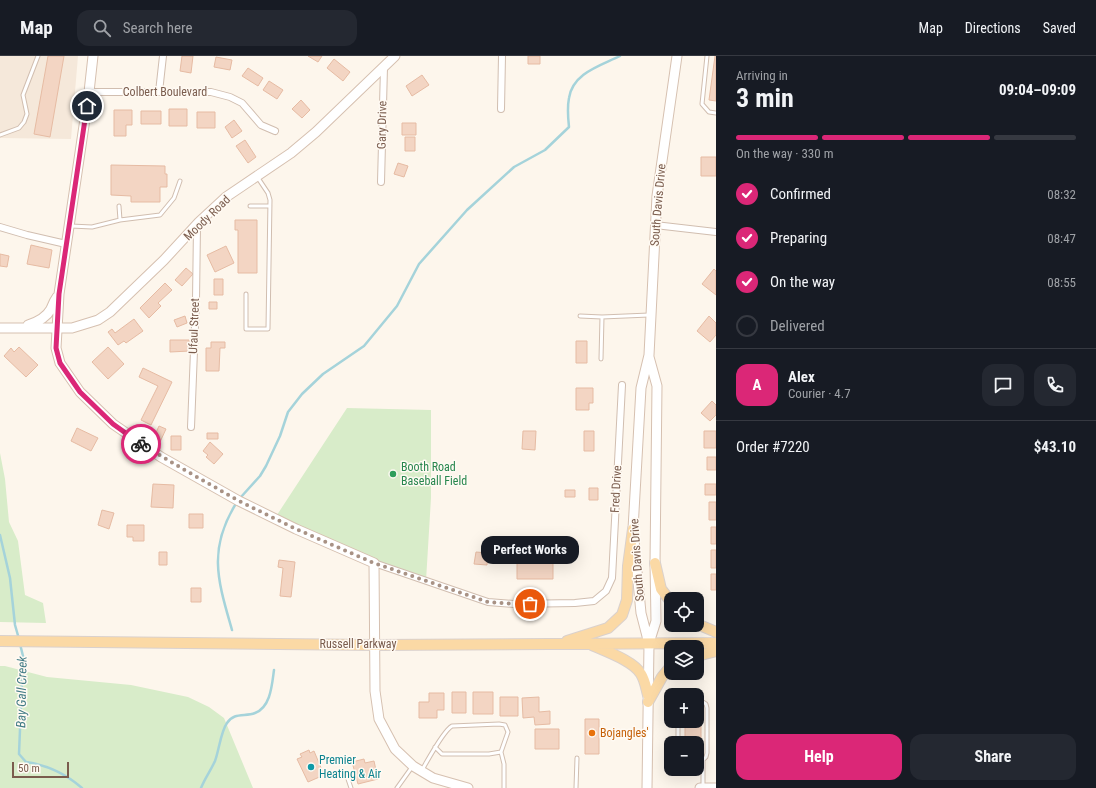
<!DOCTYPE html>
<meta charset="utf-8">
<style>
:root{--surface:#171b24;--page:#242831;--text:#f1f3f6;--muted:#9ea1a6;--line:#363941;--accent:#db2777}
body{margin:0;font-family:"Roboto Condensed",sans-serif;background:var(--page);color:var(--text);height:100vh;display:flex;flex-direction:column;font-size:15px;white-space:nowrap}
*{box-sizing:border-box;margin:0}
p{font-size:13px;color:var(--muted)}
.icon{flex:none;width:22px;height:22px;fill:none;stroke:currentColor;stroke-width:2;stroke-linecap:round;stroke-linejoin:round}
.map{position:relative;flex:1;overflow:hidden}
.details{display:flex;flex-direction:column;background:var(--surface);width:380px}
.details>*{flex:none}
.buttons{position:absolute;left:664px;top:536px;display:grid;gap:8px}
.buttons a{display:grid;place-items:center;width:40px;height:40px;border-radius:8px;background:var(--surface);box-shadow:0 4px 16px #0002;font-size:20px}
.scale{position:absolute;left:12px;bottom:10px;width:57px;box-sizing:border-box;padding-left:4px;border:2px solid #7a5c4d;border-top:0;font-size:11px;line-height:14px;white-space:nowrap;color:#7a5c4d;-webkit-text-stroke:3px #fffaf3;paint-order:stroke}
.pin{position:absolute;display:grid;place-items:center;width:34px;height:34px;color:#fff;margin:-17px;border:2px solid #fff;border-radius:50%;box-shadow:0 1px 4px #0007}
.courier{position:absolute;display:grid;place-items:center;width:40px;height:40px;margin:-20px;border:3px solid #db2777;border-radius:50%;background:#fff;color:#222;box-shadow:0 1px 5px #0007}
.bubble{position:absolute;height:28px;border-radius:12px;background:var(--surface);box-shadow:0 4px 16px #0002;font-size:13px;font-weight:700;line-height:28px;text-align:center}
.headline em{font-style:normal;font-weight:700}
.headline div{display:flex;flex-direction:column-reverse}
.headline{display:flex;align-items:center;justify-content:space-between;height:68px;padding:0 20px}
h1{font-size:26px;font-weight:700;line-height:30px}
.bar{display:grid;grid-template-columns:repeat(4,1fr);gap:6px 4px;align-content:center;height:48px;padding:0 20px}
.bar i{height:5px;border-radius:3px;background:var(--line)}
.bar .on{background:var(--accent)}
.bar p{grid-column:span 4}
.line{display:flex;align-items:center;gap:10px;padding:0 20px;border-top:1px solid var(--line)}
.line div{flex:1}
.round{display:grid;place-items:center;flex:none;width:42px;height:42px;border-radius:12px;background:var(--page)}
ol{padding:0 20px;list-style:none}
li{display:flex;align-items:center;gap:12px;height:44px}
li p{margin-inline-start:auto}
li .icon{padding:4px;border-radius:50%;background:var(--accent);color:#fff;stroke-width:4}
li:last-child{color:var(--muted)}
li i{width:22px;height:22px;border:2px solid var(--line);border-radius:50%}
.action{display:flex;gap:8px;margin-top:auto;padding:8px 20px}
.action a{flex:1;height:46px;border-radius:12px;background:var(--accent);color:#fff;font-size:16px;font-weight:700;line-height:46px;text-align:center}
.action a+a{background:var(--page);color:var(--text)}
header{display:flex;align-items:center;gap:24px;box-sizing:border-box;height:56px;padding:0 20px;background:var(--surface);border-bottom:1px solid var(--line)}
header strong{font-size:19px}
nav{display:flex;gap:22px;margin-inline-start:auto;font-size:14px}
.search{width:280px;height:36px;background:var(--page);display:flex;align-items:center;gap:10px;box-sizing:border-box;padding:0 14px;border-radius:12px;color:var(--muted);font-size:15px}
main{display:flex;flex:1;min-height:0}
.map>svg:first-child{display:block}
.residential{fill:#f5e8da}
.green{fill:#d8ecc9}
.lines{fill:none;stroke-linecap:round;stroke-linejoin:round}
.stream{stroke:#a5d3da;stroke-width:2.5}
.building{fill:#f3d5c3;stroke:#e6bba3}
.lane-casing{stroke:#d1beb0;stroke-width:5}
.street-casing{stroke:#d1beb0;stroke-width:8}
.secondary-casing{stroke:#d6c0b0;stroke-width:11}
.primary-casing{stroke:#dad1cd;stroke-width:12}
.lane{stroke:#fff;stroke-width:3}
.street{stroke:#fff;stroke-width:6}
.secondary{stroke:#fff;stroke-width:9}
.primary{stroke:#fbd9a5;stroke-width:10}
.done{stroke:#a89285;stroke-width:4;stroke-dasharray:0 7.2}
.route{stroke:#db2777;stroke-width:5}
.leisure-dot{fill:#2e9e5b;stroke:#fffaf3;stroke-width:1.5}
.food-dot{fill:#e8710a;stroke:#fffaf3;stroke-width:1.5}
.culture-dot{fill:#0f9aa8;stroke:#fffaf3;stroke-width:1.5}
.labels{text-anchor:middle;stroke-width:3;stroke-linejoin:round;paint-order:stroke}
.street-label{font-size:12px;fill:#7a5c4d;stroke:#fffaf3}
.leisure-label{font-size:12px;fill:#27864d;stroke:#fffaf3;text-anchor:start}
.food-label{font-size:12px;fill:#c56008;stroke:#fffaf3;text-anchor:start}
.culture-label{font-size:12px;fill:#0d838f;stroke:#fffaf3;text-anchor:start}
.water-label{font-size:13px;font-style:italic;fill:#437c86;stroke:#fffaf3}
</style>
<header>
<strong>Map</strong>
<div class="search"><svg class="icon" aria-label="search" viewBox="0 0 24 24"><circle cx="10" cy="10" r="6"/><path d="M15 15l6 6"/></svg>Search here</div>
<nav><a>Map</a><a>Directions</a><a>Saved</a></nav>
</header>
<main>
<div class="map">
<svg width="716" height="732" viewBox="0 0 716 732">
<rect width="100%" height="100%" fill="#fdf6ec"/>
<path class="residential" d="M0 0H78L71 83 0 82Z"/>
<path class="green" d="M347 352 431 354V442L426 525 374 507 275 462Z
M0 397 5 423 9 466 18 485 25 539 43 547 46 567 0 566Z
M0 610H5L47 621 131 629 188 641 209 651 224 662 253 732H0Z"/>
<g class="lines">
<path class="stream" d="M241 441 260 420 266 410 280 380 288 356 302 338 323 318 364 290 397 250 419 208 467 154 514 111 545 94 569 71C568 62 567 52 569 42 573 17 600 10 620 0
M0 479 10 522 15 569 19 583
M232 574C218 525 207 493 237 446
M20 588 23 600 19 698 26 706C47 709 66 718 82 732
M201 732C205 722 211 714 215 705 219 694 221 675 227 667 234 656 245 661 255 657 271 651 272 628 274 614"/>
</g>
<path class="building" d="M48 0H64L50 81 34 78Z
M182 0H193L191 17 180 15Z
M308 0H322L318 6Z
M528 0H540V8H528Z
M715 0H716V45L709 44Z
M216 1 232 4 230 14 214 11Z
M334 3 350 16 343 25 327 12Z
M248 12 263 22 258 30 242 20Z
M422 19 429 29 412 40 406 30Z
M269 25 283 34 277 43 263 34Z
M301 44 310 54 302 62 292 53Z
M169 53H187V70H169Z
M114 54H132V69H126V80H114Z
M141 55H161V68H141Z
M197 56H215V72H197Z
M234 64 242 75 232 82 225 71Z
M402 67H416V79H402Z
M405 81H415V95H405Z
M245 84 256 101 248 107 236 90Z
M701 101H716V120H701Z
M398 107 408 110 404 121 394 118Z
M111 109 165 110V118H167V131H160V146H131V140L111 139Z
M235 164H257V217H238V174H235Z
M31 189 52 194 49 212 27 208Z
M226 190 234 207 215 216 207 199Z
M0 198 9 200 7 211 0 210Z
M186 212 193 218 182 230 175 224Z
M714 213 716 215V239L702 228Z
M214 223H223V239H214Z
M165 227 172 234 158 247 161 250 149 262 140 252Z
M209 246H217V253H209Z
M185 260 187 267 177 271 174 264Z
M709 260 716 267V279L710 286 697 275Z
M134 263 143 275 126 287 124 285 118 289 108 276 112 273 115 277Z
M170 284H189L190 295 170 296Z
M576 285H587V307H576Z
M211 286H225V292H220L219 315H206V292H211Z
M19 291 38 309 26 321 4 300 11 292 14 296Z
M108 291 124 308 108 323 92 306Z
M143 312 172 326 151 369 141 364 158 330 139 321Z
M576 332H593V347H589V354H576Z
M712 345 716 349V359L710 365 701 357Z
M159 370 166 373 160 386 153 383Z
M77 372 98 382 91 395 71 385Z
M523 375H536L535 394 522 393Z
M584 375H594V395H584Z
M704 375H716V392H704Z
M207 377H218V383H207Z
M171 380H181V394H171Z
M210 386 223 398 214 408 206 401 208 399 203 395Z
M707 401H716V414H707Z
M153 428 174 429 173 452 151 451Z
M705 428H716V439H705Z
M589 432H598V444H589Z
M565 434H575V441H565Z
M709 446H716V464H709Z
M102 454 114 457 109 473 98 469Z
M189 458H203V472H189Z
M127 469H144V485H133V481H127Z
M711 471H716V488H711Z
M711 494H716V512H711Z
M159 496H167V509H159Z
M476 496 488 497 487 509 474 508Z
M517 499H553V523H517Z
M279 504 295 506 291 541 280 540 283 512 278 511Z
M711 518H716V534H711Z
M191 532H201V546H191Z
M452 636H466V657H452Z
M473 636H493V658H473Z
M429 637H444V654H437V662H419V646H429Z
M500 641H518V660H500Z
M539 641V656L550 655V668L535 669 534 661 523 662 522 642Z
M697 662H701V698H697V687H685V665H697Z
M585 663H599V698H585Z
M535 673H559V693H535Z
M309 694 310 697 314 695 324 719 308 726 297 703 302 701 300 698Z
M364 703 365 707 374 705 378 723 358 728 352 706Z"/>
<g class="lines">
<g class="lane-casing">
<path id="lane" d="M707 0 702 48 709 56 716 57
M0 79 19 72 24 66 27 58 23 39 38 0
M119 150 120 164
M250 150H270
M71 170 92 171 120 164 160 159 174 142 180 125
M246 238V273H268L270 144 268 137 258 122
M580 260 602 261
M601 303 602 261 649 259
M697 646H703L706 648 707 652V697L706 701 703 704V730
M678 687V665
M501 696 504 708V732
M697 704H703
M422 714C428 704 443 675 452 670L499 668 505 669 508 676 501 696 489 698H442L435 691
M347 720 351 732
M397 732 412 711
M576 732 577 702"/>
</g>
<g class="street-casing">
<path id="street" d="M89 36H211L230 41 242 47 261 69 275 75
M159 36 163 0
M501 53 502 0
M381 126 384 11
M655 169 716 176
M0 171 27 179 66 188
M191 371 196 244 197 170
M374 507 488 546 514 548 575 547 594 545 606 535 612 522 622 329"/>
</g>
<g class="secondary-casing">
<path id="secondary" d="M93 0 89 36 59 238 56 292 60 307 80 336 113 368 161 401 239 445 296 473 374 507 375 635 379 663 395 693 413 710 433 722 468 732
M28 269C38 266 46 262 51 253 53 248 54 245 57 241
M0 272H72L98 264 110 256 164 204 199 166 226 141 291 97 316 76 395 0
M649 301 657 330 655 507 656 565 649 587
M647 732 649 588 641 557 633 473 641 332 649 299 657 140 677 0
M700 732H716"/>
</g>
<g class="primary-casing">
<path id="primary" d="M655 507 661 533 671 546
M697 568 716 576
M0 585 375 589 716 587
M567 585 608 572 622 559 627 544 628 510 633 473
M592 589C605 595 634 605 641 618 645 624 646 632 648 639
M697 600 716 595
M648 646 662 621 671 610"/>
</g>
<use href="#lane" class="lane"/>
<use href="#street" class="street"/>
<use href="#secondary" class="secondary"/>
<use href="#primary" class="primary"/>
</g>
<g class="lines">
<path class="done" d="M141 388 183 413 239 445 296 473 374 507 488 546 514 548H530"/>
<path class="route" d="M87 50 59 238 56 292 60 307 80 336 113 368 141 388"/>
</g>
<circle class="leisure-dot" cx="393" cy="418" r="4"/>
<circle class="food-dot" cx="592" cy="677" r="4"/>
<circle class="culture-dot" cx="311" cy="711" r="4"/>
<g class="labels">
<g class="street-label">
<text x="165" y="40">Colbert Boulevard</text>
<text transform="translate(382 69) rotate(-89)" y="4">Gary Drive</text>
<text transform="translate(658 149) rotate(-85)" y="4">South Davis Drive</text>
<text transform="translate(207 162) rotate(-44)" y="4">Moody Road</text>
<text transform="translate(194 270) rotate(-88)" y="4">Ufaul Street</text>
<text transform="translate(616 433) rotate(-87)" y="4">Fred Drive</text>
<text transform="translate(637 504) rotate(-94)" y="4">South Davis Drive</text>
<text x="358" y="592">Russell Parkway</text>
</g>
<g class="leisure-label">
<text x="401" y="415">Booth Road<tspan x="401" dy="14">Baseball Field</tspan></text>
</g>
<g class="food-label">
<text x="600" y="681">Bojangles'</text>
</g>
<g class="culture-label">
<text x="319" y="708">Premier<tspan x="319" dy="14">Heating &amp; Air</tspan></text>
</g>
<g class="water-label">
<text transform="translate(21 636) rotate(-89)" y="5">Bay Gall Creek</text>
</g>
</g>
</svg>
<div class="buttons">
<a><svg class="icon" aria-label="locate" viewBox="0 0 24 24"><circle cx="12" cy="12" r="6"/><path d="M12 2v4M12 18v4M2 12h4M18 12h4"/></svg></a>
<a><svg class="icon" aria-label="layers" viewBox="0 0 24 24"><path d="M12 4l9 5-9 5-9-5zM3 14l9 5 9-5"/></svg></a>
<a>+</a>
<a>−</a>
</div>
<div class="scale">50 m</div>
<div class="pin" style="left:530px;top:548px;background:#ea580c"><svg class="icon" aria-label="bag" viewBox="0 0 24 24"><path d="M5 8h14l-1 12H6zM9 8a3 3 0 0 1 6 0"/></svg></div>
<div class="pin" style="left:87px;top:50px;background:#1f2937"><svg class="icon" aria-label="home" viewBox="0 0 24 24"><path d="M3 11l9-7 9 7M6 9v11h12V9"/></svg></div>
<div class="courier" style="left:141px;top:388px"><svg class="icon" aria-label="bike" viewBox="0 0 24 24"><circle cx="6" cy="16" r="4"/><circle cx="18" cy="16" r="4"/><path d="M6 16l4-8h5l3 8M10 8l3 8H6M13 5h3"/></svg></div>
<div class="bubble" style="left:481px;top:480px;width:98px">Perfect Works</div>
</div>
<section class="details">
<div class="headline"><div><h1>3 min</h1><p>Arriving in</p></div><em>09:04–09:09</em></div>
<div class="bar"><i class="on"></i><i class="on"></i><i class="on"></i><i></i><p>On the way · 330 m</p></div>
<ol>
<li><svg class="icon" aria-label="check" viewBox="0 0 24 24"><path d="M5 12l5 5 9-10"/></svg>Confirmed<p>08:32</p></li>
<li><svg class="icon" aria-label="check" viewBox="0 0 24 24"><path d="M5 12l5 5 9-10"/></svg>Preparing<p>08:47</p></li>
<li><svg class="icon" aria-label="check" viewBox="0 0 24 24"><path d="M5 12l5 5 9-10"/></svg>On the way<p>08:55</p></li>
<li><i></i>Delivered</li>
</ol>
<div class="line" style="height:72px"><b class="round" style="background:var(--accent);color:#fff">A</b><div><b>Alex</b><p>Courier · 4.7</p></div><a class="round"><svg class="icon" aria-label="chat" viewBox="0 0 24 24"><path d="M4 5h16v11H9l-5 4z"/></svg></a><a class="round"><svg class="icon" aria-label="phone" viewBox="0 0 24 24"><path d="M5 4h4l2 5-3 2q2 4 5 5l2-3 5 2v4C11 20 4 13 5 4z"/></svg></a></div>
<div class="line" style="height:52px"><div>Order #7220</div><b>$43.10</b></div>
<div class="action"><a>Help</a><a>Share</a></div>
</section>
</main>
